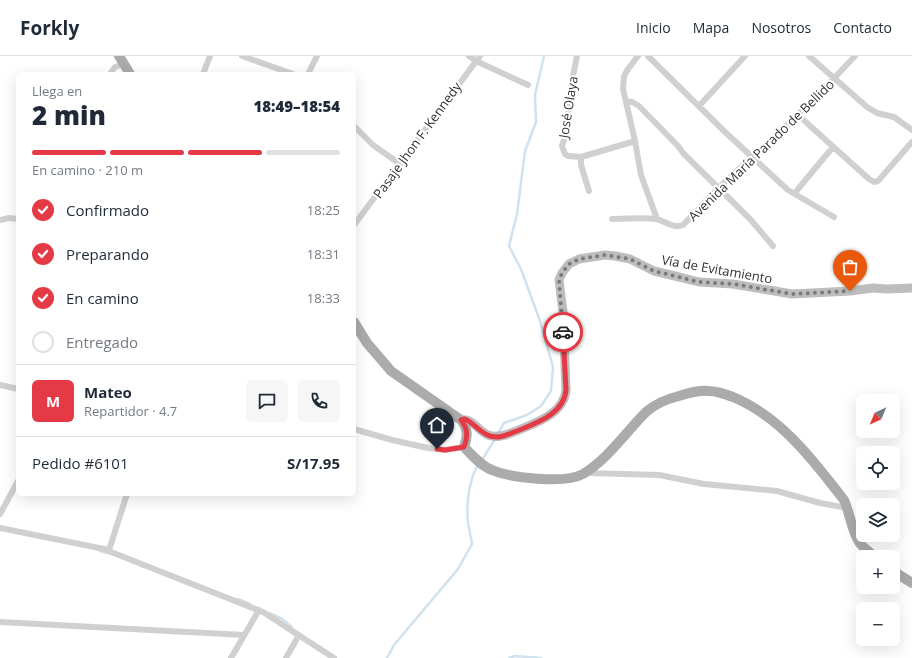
<!DOCTYPE html>
<html lang="es">
<meta charset="utf-8">
<style>
:root{--surface:#fff;--page:#f6f6f7;--text:#1f2937;--muted:#747a83;--line:#e0e1e3;--accent:#e63946}
body{margin:0;font-family:"Open Sans",sans-serif;background:var(--page);color:var(--text);height:100vh;display:flex;flex-direction:column;font-size:15px;white-space:nowrap}
*{box-sizing:border-box;margin:0}
p{font-size:13px;color:var(--muted)}
.icon{flex:none;width:22px;height:22px;fill:none;stroke:currentColor;stroke-width:2;stroke-linecap:round;stroke-linejoin:round}
.map{position:relative;flex:1;overflow:hidden}
.side{position:absolute;left:16px;top:16px;width:340px;height:424px;display:flex;flex-direction:column;background:var(--surface);border-radius:6px;box-shadow:0 4px 16px #0002}
.side>*{flex:none}
.needle{width:26px;rotate:224deg}
.fabs{position:absolute;left:856px;top:338px;display:grid;gap:8px}
.fabs a{display:grid;place-items:center;width:44px;height:44px;border-radius:6px;background:var(--surface);box-shadow:0 4px 16px #0002;font-size:20px}
.pin{position:absolute;display:grid;place-items:center;width:34px;height:34px;color:#fff;margin:-41px -17px;border-radius:50% 50% 50% 0;rotate:-45deg;box-shadow:0 0 4px #0007}
.pin .icon{rotate:45deg}
.courier{position:absolute;display:grid;place-items:center;width:40px;height:40px;margin:-20px;border:3px solid #e63946;border-radius:50%;background:#fff;color:#222;box-shadow:0 1px 5px #0007}
.summary em{font-style:normal;font-weight:800}
.summary div{display:flex;flex-direction:column-reverse}
.summary{display:flex;align-items:center;justify-content:space-between;height:68px;padding:0 16px}
h1{font-size:26px;font-weight:800;line-height:30px}
.bar{display:grid;grid-template-columns:repeat(4,1fr);gap:6px 4px;align-content:center;height:48px;padding:0 16px}
.bar i{height:5px;border-radius:3px;background:var(--line)}
.bar .current{background:var(--accent)}
.bar p{grid-column:span 4}
.line{display:flex;align-items:center;gap:10px;padding:0 16px;border-top:1px solid var(--line)}
.line div{flex:1}
.round{display:grid;place-items:center;flex:none;width:42px;height:42px;border-radius:6px;background:var(--page)}
ol{padding:0 16px;list-style:none}
li{display:flex;align-items:center;gap:12px;height:44px}
li p{margin-inline-start:auto}
li .icon{padding:4px;border-radius:50%;background:var(--accent);color:#fff;stroke-width:4}
li:last-child{color:var(--muted)}
li i{width:22px;height:22px;border:2px solid var(--line);border-radius:50%}
header{display:flex;align-items:center;gap:24px;box-sizing:border-box;height:56px;padding:0 20px;background:var(--surface);border-bottom:1px solid var(--line)}
header strong{font-size:19px}
nav{display:flex;gap:22px;margin-inline-start:auto;font-size:14px}
.map>svg:first-child{display:block}
.lines{fill:none;stroke-linecap:round;stroke-linejoin:round}
.stream{stroke:#cfe2ee;stroke-width:2.5}
.street{stroke:#d0d0d0;stroke-width:6}
.secondary{stroke:#bdbdbd;stroke-width:9}
.primary{stroke:#ababab;stroke-width:10}
.done{stroke:#7a7a7a;stroke-width:4;stroke-dasharray:0 7.2}
.route{stroke:#e63946;stroke-width:5}
.labels{text-anchor:middle;stroke-width:4;stroke-linejoin:round;paint-order:stroke}
.street-label{font-size:13px;fill:#333;stroke:#fff}
</style>
<header>
<strong>Forkly</strong>
<nav><a>Inicio</a><a>Mapa</a><a>Nosotros</a><a>Contacto</a></nav>
</header>
<div class="map">
<svg width="912" height="602" viewBox="0 0 912 602">
<rect width="100%" height="100%" fill="#fff"/>
<g class="lines">
<path class="stream" d="M497 379 504 367 527 359 541 350 551 335 553 311 540 265 521 213 509 190 517 158 525 95 536 66 535 39 544 0
M482 404 495 383
M100 495 107 497
M238 543 250 548
M269 557 281 562 292 571
M387 602 394 589 458 513 472 488C471 481 469 474 468 466 466 450 469 421 479 408
M509 602 515 600 541 602"/>
<path class="street" d="M242 0 293 18
M469 0 476 5 528 29
M577 0 569 40 568 71 562 90 565 98 568 100 581 101V109L589 135
M638 0 628 13 624 20 623 33 635 85 641 119 657 163
M648 0 725 76 788 134 834 161
M809 0 867 51 877 57 894 61 912 74
M110 18 115 11 124 8
M203 18 210 0
M308 18 317 0
M626 45 632 46 639 50 678 90 684 98 750 163 773 190
M699 50 745 0
M798 59 869 123 874 126 878 125 912 86
M354 70 373 89 400 108
M581 101 635 85
M795 138 798 133 833 91
M612 163C626 163 642 161 656 163 665 165 673 173 683 169 702 150 720 129 741 111 781 76 819 39 855 0
M0 164 9 162 18 163
M354 169 480 0
M0 329 18 333
M354 373 392 384 428 392 445 394 464 391
M586 417 659 419 704 428 777 435 820 447 847 452
M0 458 18 425
M0 472 109 494 127 438
M106 494 263 556 334 602
M0 566 244 579
M231 602 259 554
M286 602 299 579"/>
<path class="secondary" d="M461 364C473 361 480 379 492 380 502 382 510 377 519 374 538 366 564 357 566 334L563 256 559 224 562 217 569 208 579 203 605 199 615 200 630 203 654 215 675 220 699 226 733 228 792 238 850 235 873 232 887 233 912 232"/>
<path class="primary" d="M119 0 130 18
M354 266 367 287 391 315 461 364C468 373 468 380 464 391 472 399 481 410 492 414 511 422 565 428 583 418 608 403 626 376 646 356 656 347 667 343 679 340 689 337 699 334 709 335 717 335 725 338 733 341 781 361 813 404 844 444 850 457 851 473 859 486 863 492 870 496 875 501
M893 515 912 527"/>
</g>
<g class="lines">
<path class="done" d="M563 276 559 224 562 217 569 208 579 203 605 199 630 203 654 215 699 226 733 228 792 238 850 235"/>
<path class="route" d="M437 393 445 394 464 391C468 380 468 373 461 364L465 363C474 367 480 377 490 380 500 383 508 378 517 375 536 367 564 358 566 334L563 276"/>
</g>
<g class="labels">
<g class="street-label">
<text transform="translate(568 51) rotate(-81)" y="5">José Olaya</text>
<text transform="translate(417 84) rotate(-54)" y="5">Pasaje Jhon F. Kennedy</text>
<text transform="translate(761 94) rotate(-44)" y="5">Avenida María Parado de Bellido</text>
<text transform="translate(717 213) rotate(10)" y="5">Vía de Evitamiento</text>
</g>
</g>
</svg>
<div class="fabs">
<a><svg class="needle" viewBox="-14 -14 28 28"><path d="M0-13l5 13h-10z" fill="#e53935"/><path d="M0 13l5-13h-10z" fill="#747a83"/></svg></a>
<a><svg class="icon" aria-label="locate" viewBox="0 0 24 24"><circle cx="12" cy="12" r="6"/><path d="M12 2v4M12 18v4M2 12h4M18 12h4"/></svg></a>
<a><svg class="icon" aria-label="layers" viewBox="0 0 24 24"><path d="M12 4l9 5-9 5-9-5zM3 14l9 5 9-5"/></svg></a>
<a>+</a>
<a>−</a>
</div>
<div class="pin" style="left:850px;top:235px;background:#ea580c"><svg class="icon" aria-label="bag" viewBox="0 0 24 24"><path d="M5 8h14l-1 12H6zM9 8a3 3 0 0 1 6 0"/></svg></div>
<div class="pin" style="left:437px;top:393px;background:#1f2937"><svg class="icon" aria-label="home" viewBox="0 0 24 24"><path d="M3 11l9-7 9 7M6 9v11h12V9"/></svg></div>
<div class="courier" style="left:563px;top:276px"><svg class="icon" aria-label="car" viewBox="0 0 24 24"><path d="M5 17H2v-5l4-1 3-4h7l3 4 3 1v5h-3M9 17h6M6 11h13"/><circle cx="7" cy="17" r="2"/><circle cx="17" cy="17" r="2"/></svg></div>
<section class="side">
<div class="summary"><div><h1>2 min</h1><p>Llega en</p></div><em>18:49–18:54</em></div>
<div class="bar"><i class="current"></i><i class="current"></i><i class="current"></i><i></i><p>En camino · 210 m</p></div>
<ol>
<li><svg class="icon" aria-label="check" viewBox="0 0 24 24"><path d="M5 12l5 5 9-10"/></svg>Confirmado<p>18:25</p></li>
<li><svg class="icon" aria-label="check" viewBox="0 0 24 24"><path d="M5 12l5 5 9-10"/></svg>Preparando<p>18:31</p></li>
<li><svg class="icon" aria-label="check" viewBox="0 0 24 24"><path d="M5 12l5 5 9-10"/></svg>En camino<p>18:33</p></li>
<li><i></i>Entregado</li>
</ol>
<div class="line" style="height:72px"><b class="round" style="background:var(--accent);color:#fff">M</b><div><b>Mateo</b><p>Repartidor · 4.7</p></div><a class="round"><svg class="icon" aria-label="chat" viewBox="0 0 24 24"><path d="M4 5h16v11H9l-5 4z"/></svg></a><a class="round"><svg class="icon" aria-label="phone" viewBox="0 0 24 24"><path d="M5 4h4l2 5-3 2q2 4 5 5l2-3 5 2v4C11 20 4 13 5 4z"/></svg></a></div>
<div class="line" style="height:52px"><div>Pedido #6101</div><b>S/17.95</b></div>
</section>
</div>
